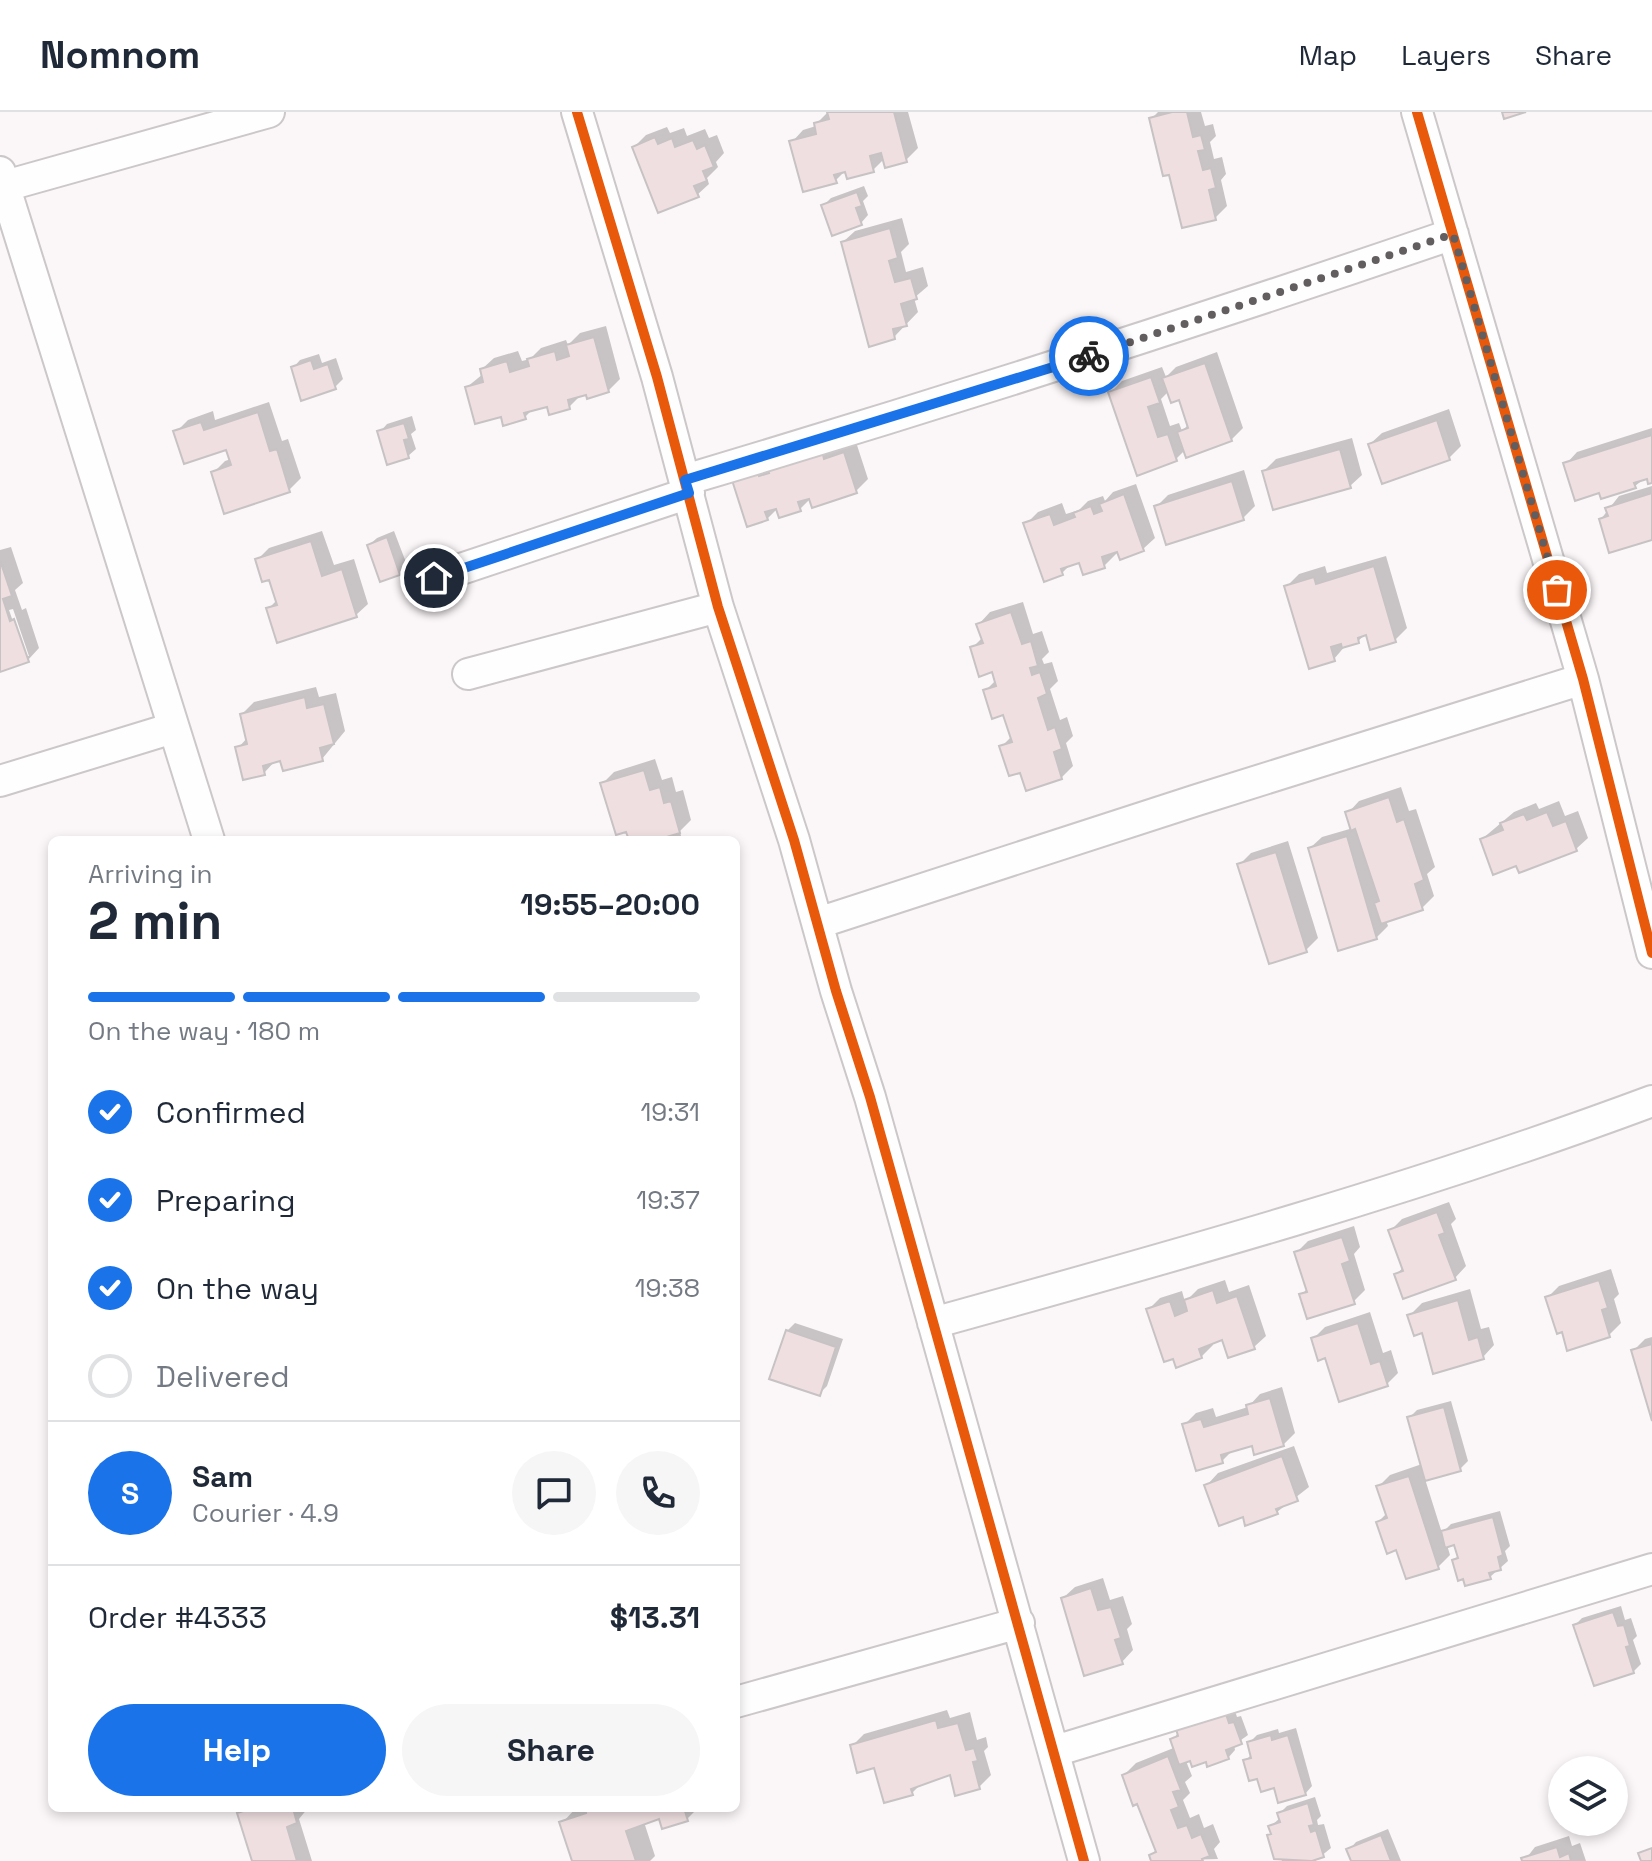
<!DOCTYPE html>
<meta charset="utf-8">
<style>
:root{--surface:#fff;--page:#f6f6f7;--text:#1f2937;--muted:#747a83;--line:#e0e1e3;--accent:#1a73e8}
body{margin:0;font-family:"Space Grotesk",sans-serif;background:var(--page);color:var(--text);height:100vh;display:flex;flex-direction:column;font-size:30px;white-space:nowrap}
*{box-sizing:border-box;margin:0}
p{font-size:26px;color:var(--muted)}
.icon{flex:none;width:44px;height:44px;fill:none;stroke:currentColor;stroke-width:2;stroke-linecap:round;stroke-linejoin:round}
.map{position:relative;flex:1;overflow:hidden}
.drawer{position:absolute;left:48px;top:724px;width:692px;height:976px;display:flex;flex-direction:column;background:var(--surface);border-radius:12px;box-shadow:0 4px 12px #0003}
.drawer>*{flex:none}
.controls{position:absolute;left:1548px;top:1644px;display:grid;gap:16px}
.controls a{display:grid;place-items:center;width:80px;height:80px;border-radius:50%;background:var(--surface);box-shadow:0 4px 12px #0003;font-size:40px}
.pin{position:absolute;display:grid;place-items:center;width:68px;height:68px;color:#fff;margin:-34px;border:4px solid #fff;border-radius:50%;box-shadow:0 2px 8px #0007}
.courier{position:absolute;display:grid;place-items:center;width:80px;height:80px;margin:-40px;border:6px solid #1a73e8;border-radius:50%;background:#fff;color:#222;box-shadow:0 2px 10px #0007}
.overview em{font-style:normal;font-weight:700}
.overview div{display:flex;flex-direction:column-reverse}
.overview{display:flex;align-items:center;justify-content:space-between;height:136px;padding:0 40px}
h1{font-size:52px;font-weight:700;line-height:60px}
.bar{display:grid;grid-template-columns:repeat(4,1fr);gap:12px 8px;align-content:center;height:96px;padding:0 40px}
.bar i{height:10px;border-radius:6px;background:var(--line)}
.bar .selected{background:var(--accent)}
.bar p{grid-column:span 4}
.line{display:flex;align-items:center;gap:20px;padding:0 40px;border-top:2px solid var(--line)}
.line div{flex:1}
.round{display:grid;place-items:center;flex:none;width:84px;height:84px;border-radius:42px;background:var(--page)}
ol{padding:0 40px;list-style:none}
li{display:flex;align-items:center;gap:24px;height:88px}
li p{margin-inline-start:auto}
li .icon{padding:8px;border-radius:50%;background:var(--accent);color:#fff;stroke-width:4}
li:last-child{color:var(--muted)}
li i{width:44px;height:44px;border:4px solid var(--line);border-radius:50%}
.primary-button{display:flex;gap:16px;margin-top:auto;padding:16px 40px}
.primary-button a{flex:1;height:92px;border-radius:48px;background:var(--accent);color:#fff;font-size:32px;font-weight:700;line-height:92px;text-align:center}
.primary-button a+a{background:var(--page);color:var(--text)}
header{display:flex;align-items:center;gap:48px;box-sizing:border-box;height:112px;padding:0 40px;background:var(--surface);border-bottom:2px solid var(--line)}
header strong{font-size:38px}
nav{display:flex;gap:44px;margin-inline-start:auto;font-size:28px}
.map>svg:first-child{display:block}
.shadow{fill:#0003;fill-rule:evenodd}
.building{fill:#efdfe1;stroke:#c7c2c3;stroke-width:2}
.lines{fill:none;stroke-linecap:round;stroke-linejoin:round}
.minor-casing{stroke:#ccc7c9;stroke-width:34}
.minor{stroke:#fefefe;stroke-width:30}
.cycleway-casing{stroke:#fff;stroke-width:15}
.cycleway{stroke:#e8590c;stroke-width:10}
.done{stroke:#625d5f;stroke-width:8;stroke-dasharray:0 14.4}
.route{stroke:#1a73e8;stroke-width:10}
</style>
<header>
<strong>Nomnom</strong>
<nav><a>Map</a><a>Layers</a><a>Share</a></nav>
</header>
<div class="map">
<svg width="1652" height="1749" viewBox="0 0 1652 1749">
<rect width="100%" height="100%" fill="#fbf6f8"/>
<path class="shadow" d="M828 0H908L918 36 906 48 884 47 873 58H846L835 69 792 30 803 18 816 14V12Z
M1158 0H1201L1205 14 1213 12 1216 24 1210 30 1214 47 1222 45 1226 62 1221 68 1227 94 1215 106 1170 60 1151 7Z
M667 15 670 21 684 16 687 24 705 17 709 26 717 23 724 41 716 50 718 55 707 66 709 72 697 83 634 35 646 23Z
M864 74 868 84 863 89 868 103 861 111 823 94 831 86Z
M902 106 909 132 901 140 906 160 923 155 928 174 914 186 918 200 894 225 843 130 855 119Z
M606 214 620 267 608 279 582 282 569 295 548 293 533 297 525 305 502 303 467 275 483 262 482 257 494 246 518 239 522 249 530 247 541 236 566 228 568 233 580 221Z
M1217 240 1243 316 1231 328 1185 338 1176 347 1110 281 1122 269 1162 255 1166 265 1176 255ZM1169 279 1180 286 1189 312 1182 319 1179 311 1170 314 1161 287Z
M319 242 322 251 336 246 343 267 335 275 293 256 300 248Z
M269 290 282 329 288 327 301 366 289 378 213 361 225 349 231 347 227 335 176 320 188 308 213 299 215 308Z
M1449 297 1461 334 1449 346 1370 332 1382 321Z
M412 304 416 318 411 322 416 337 408 344 380 320 387 312Z
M1652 316V369L1648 364 1635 374 1600 379 1566 352 1577 340Z
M1352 326 1362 363 1350 374 1264 359 1276 347Z
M856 330 868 367 856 379 811 386 800 397 778 396 767 407 745 354Z
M1244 358 1255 394 1243 406 1156 395 1168 383Z
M1136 372 1155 426 1143 437 1119 439 1104 454 1080 448 1072 451 1062 461 1026 412 1038 400 1062 391 1066 402 1079 398 1088 389 1103 384 1105 389 1113 380Z
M1652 374V425L1601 407 1619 384Z
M322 419 334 453 354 447 368 492 356 503 268 497 277 488 270 465 257 448 269 436Z
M394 419 407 453 399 461 369 433 377 426Z
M11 435 23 471 15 478 22 498 26 496 39 536 28 548 0 558V438ZM13 497 29 544H25L9 498Z
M1386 444 1407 516 1395 528 1367 521 1358 529 1346 533 1334 547 1287 474 1299 462 1325 454 1327 461Z
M1023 490 1033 522 1042 519 1049 540 1042 547 1044 552 1052 550 1058 569 1050 577 1060 608 1067 605 1073 624 1066 631 1073 654 1061 666 1022 658 1001 635 1012 624 1005 600 985 579 996 568 993 558 972 536 983 525 979 512 990 500Z
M316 575 319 585 336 581 345 619 322 647H282L276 648 264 661 238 636 248 625 242 602 254 590Z
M655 647 662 668 672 665 676 680 683 678 691 708 680 719 681 724 677 728H631L603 671 614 660Z
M1401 675 1409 699 1416 697 1435 755 1427 762 1434 784 1422 796 1386 808 1388 814 1376 826 1310 736 1322 725 1353 716 1348 701 1359 689Z
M1559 689 1565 704 1578 699 1588 726 1576 737 1517 751 1482 727 1514 700 1536 691 1539 697Z
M1288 729 1318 826 1306 838 1239 753 1251 741Z
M1449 1090 1456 1107 1451 1112 1466 1154 1455 1166 1396 1162 1404 1155 1390 1119 1402 1107Z
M1354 1114 1360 1135 1354 1142 1365 1178 1353 1190 1301 1183 1308 1176 1296 1141 1308 1129Z
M1611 1157 1619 1182 1614 1187 1621 1211 1609 1223 1563 1217 1547 1186 1559 1174Z
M1225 1168 1229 1180 1249 1173 1266 1224 1254 1235 1223 1226 1212 1230 1213 1233 1201 1245 1148 1198 1160 1186 1182 1179 1185 1190 1198 1177Z
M1470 1177 1481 1217 1489 1215 1494 1233 1483 1245 1423 1219 1410 1203 1422 1191Z
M1370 1200 1383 1241 1391 1238 1398 1261 1387 1272 1327 1244 1313 1227 1325 1215Z
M795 1211 843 1227 827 1274 819 1282 787 1219Z
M1652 1225V1302L1633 1239 1645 1227Z
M1282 1275 1295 1321 1283 1333 1253 1332 1233 1338 1222 1349 1184 1313 1196 1301 1213 1296 1216 1305 1248 1295 1260 1282Z
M1451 1289 1468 1349 1460 1357 1425 1367 1442 1421 1451 1412 1500 1399 1510 1434 1505 1439 1508 1449 1490 1465 1454 1448 1459 1443 1456 1431 1447 1433 1450 1443 1438 1455 1398 1436 1378 1410 1387 1401 1378 1375 1390 1363 1422 1352 1409 1306 1417 1298Z
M1294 1334 1309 1375 1277 1400 1244 1403 1207 1373 1218 1361Z
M1103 1466 1110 1488 1123 1484 1132 1512 1127 1517 1133 1538 1122 1550 1063 1486 1075 1475Z
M1621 1494 1625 1508 1631 1506 1637 1524 1633 1528 1641 1552 1633 1560 1575 1513 1582 1506Z
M1232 1590 1237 1605 1241 1604 1248 1623 1234 1633 1235 1638 1228 1646 1186 1649 1192 1664 1185 1670 1190 1681 1183 1688 1190 1706 1199 1702 1204 1716 1213 1712 1220 1730 1214 1737 1218 1747 1153 1749 1151 1743 1157 1737 1138 1689 1124 1663 1136 1651 1176 1635 1173 1627 1179 1620Z
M947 1598 950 1606 970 1600 977 1628 986 1625 988 1635 984 1639 991 1663 979 1675 951 1661 922 1671 912 1681 852 1634 864 1622Z
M1296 1616 1312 1674 1305 1682 1275 1673 1258 1664 1245 1649 1252 1642 1249 1631 1257 1623 1278 1617 1279 1621Z
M1315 1685 1321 1704 1317 1708 1318 1713 1324 1712 1331 1736 1315 1749H1282L1269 1724 1273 1720 1271 1714 1280 1706 1279 1702 1287 1694Z
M245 1696H308L299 1707 312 1749H254L239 1702Z
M576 1696H698L687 1707 660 1705 644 1710 655 1744 650 1749H575L562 1711Z
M1388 1717 1401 1749H1353L1349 1738 1356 1730Z
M1569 1724 1572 1734 1580 1731 1586 1749H1524L1535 1735Z"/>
<path class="building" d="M827 0H894L907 50 885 56 881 41 870 44 874 60 847 67 845 60 834 63 837 71 803 80 789 29 816 22 814 11 829 7Z
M1172 0H1187L1193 25 1201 23 1205 38 1198 39 1203 58 1211 56 1216 76 1209 78 1216 108 1182 116 1169 63 1163 64 1149 6Z
M1502 0H1526L1504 7Z
M655 25 658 32 672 26 675 35 693 28 697 37 705 33 714 55 703 59 707 69 694 74 699 85 658 101 632 35Z
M857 80 862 94 856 96 862 113 832 124 821 93Z
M890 116 898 146 889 149 895 170 911 166 917 187 901 192 907 214 893 217 895 227 869 235 841 130Z
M594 225 609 280 587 287 586 283 568 288 570 297 549 303 547 295 524 301 526 307 503 314 501 305 475 312 465 275 483 270 480 257 507 249 510 260 529 254 527 247 555 239 557 248 569 244 566 233Z
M311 248 314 257 328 252 336 277 301 289 291 255Z
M1205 251 1232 329 1186 346 1177 320 1188 316 1179 288 1171 291 1162 266Z
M1151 265 1160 291 1148 295 1158 325 1168 322 1177 349 1137 364 1108 280Z
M258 300 270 339 277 337 290 380 224 402 211 360 231 353 226 338 184 352 173 319 201 310 204 318Z
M1437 308 1450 348 1382 372 1368 332Z
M404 311 409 327 404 328 409 346 387 353 377 319Z
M1652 323V371L1648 372 1647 367 1634 371 1636 376 1601 387 1599 381 1575 389 1563 351Z
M821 334 824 347 844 340 857 381 812 396 809 387 798 390 801 399 779 406 776 397 765 400 768 408 747 415 731 365 757 357 759 364 769 361 766 352Z
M1340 337 1351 376 1273 398 1262 359Z
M1232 369 1244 408 1166 433 1154 394Z
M1652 381V428L1609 441 1599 407 1608 404 1605 396Z
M1124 382 1144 439 1120 448 1117 440 1102 445 1105 456 1083 463 1079 451 1061 457 1063 463 1044 470 1023 411 1050 402 1054 413 1075 405 1073 401 1091 394 1094 402 1102 399 1099 392Z
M387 425 400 463 380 470 367 433Z
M311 429 322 464 342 457 357 505 277 531 266 496 277 493 269 468 262 470 255 447Z
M0 448 12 484 3 487 10 509 14 507 29 550 0 560Z
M1374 454 1396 530 1370 538 1366 523 1358 526 1359 531 1342 536 1341 532 1331 535 1335 549 1309 557 1284 474 1314 465 1316 472Z
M1011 500 1022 532 1031 529 1038 554 1030 556 1032 563 1040 560 1047 582 1038 586 1048 618 1055 615 1062 637 1054 640 1062 667 1026 679 1020 661 1009 664 999 634 1012 630 1003 603 992 607 983 578 996 574 992 560 979 565 970 535 983 531 976 512Z
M305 585 307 596 324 592 334 632 320 636 323 649 283 659 280 649 263 654 265 663 243 668 235 635 247 632 240 602Z
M644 658 650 678 660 675 664 691 671 689 680 721 667 725 668 728H629L626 720 616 723 600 671Z
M1389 685 1397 710 1404 707 1424 768 1415 772 1423 798 1381 812 1374 791 1379 789 1355 717 1351 719 1345 700Z
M1547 700 1553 714 1566 709 1577 739 1519 761 1516 754 1493 763 1480 727 1503 718 1500 711 1524 702 1527 708Z
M1347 724 1377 827 1338 839 1308 736Z
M1276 740 1307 840 1269 852 1237 752Z
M1437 1100 1445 1121 1439 1123 1456 1168 1403 1187 1394 1162 1403 1159 1388 1118Z
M1342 1125 1350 1149 1342 1152 1355 1192 1307 1207 1299 1182 1307 1180 1294 1140Z
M1599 1168 1608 1196 1602 1198 1610 1225 1567 1239 1562 1220 1557 1222 1545 1185Z
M1213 1178 1217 1191 1237 1184 1255 1237 1228 1246 1222 1228 1199 1237 1202 1246 1176 1256 1173 1247 1164 1250 1146 1197 1170 1189 1175 1204 1187 1199 1184 1188Z
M1458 1188 1469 1228 1478 1225 1484 1247 1433 1262 1422 1221 1414 1224 1407 1203Z
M1358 1211 1371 1252 1380 1249 1388 1274 1339 1290 1325 1246 1318 1249 1311 1226Z
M786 1218 836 1235 820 1284 769 1267Z
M1652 1232V1309L1631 1238Z
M1270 1286 1284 1334 1254 1343 1252 1334 1221 1343 1223 1351 1196 1359 1182 1312 1201 1307 1204 1315 1248 1302 1246 1293Z
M1444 1295 1461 1359 1425 1369 1407 1305Z
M1282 1344 1298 1389 1276 1397 1278 1402 1245 1414 1243 1405 1219 1414 1204 1373Z
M1409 1364 1439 1457 1406 1467 1396 1438 1387 1442 1376 1410 1387 1406 1376 1374Z
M1493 1405 1503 1443 1498 1445 1501 1458 1489 1461 1491 1467 1465 1474 1463 1467 1458 1469 1452 1448 1458 1446 1454 1433 1445 1436 1441 1419Z
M1091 1476 1098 1498 1111 1495 1121 1526 1115 1528 1123 1552 1084 1564 1061 1486Z
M1613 1500 1618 1514 1624 1513 1630 1534 1626 1535 1634 1561 1594 1574 1573 1513Z
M1224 1596 1229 1611 1234 1610 1242 1632 1226 1638 1229 1647 1207 1655 1206 1650 1192 1655 1190 1649 1179 1653 1170 1627 1178 1624 1175 1613Z
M936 1608 938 1616 958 1611 966 1638 974 1636 978 1649 973 1650 980 1677 955 1684 950 1663 911 1677 913 1683 884 1691 874 1656 857 1661 850 1633Z
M1271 1623 1272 1628 1288 1623 1306 1683 1278 1691 1274 1676 1261 1680 1257 1667 1249 1669 1243 1648 1251 1646 1247 1630Z
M1168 1644 1181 1678 1173 1680 1179 1695 1171 1698 1178 1716 1187 1713 1192 1726 1201 1722 1210 1744 1202 1747 1203 1749H1151L1149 1743 1156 1740 1137 1692 1133 1694 1122 1663Z
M1308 1691 1314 1713 1309 1714 1311 1720 1316 1718 1324 1745 1312 1749 1274 1747 1267 1723 1271 1722 1268 1714 1280 1710 1277 1701Z
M253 1696H293L297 1711 287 1715 297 1749H252L237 1701Z
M585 1696H684L688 1709 662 1717 659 1707 626 1719 636 1749H572L559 1710 586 1701Z
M1381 1723 1391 1749H1351L1346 1737Z
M1557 1735 1560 1745 1569 1741 1571 1749H1522L1521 1746Z
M1652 1736V1749H1641L1638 1741Z"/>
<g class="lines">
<g class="minor-casing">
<path id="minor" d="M577 0 657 265 718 495 794 728 836 879 870 985 1084 1749
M1417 0 1583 567 1652 841
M0 60 209 728
M5 74 269 0
M685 368C943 291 1199 209 1453 122
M434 466 689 381
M468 562 718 495
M0 669 173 616
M818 811 1197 688 1583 567
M933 1211C1175 1144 1416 1077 1652 989
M736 1590 1019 1511
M1055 1639 1652 1457"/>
</g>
<use href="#minor" class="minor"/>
<g class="cycleway-casing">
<path id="cycleway" d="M577 0 657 265 718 495 794 728 836 879 870 985 1084 1749
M1417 0 1583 567 1652 841"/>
</g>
<use href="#cycleway" class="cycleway"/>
</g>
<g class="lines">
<path class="done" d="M1089 244 1453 122 1557 478"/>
<path class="route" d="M434 466 689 381 685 368 1089 244"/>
</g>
</svg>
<div class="controls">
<a><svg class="icon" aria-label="layers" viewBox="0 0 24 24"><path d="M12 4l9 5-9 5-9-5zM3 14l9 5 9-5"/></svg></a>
</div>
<div class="pin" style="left:1557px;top:478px;background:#ea580c"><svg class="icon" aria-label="bag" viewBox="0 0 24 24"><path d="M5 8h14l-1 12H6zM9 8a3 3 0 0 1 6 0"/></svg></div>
<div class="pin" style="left:434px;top:466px;background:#1f2937"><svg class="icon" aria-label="home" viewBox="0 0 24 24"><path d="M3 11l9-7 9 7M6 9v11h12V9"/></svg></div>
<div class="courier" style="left:1089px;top:244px"><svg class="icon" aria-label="bike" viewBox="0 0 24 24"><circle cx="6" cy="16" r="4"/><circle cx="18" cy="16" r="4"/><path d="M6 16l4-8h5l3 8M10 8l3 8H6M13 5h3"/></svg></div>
<section class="drawer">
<div class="overview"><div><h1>2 min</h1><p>Arriving in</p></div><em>19:55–20:00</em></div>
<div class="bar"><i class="selected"></i><i class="selected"></i><i class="selected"></i><i></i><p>On the way · 180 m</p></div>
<ol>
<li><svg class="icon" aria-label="check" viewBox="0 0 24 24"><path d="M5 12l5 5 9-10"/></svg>Confirmed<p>19:31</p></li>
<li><svg class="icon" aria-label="check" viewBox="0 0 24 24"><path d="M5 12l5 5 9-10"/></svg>Preparing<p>19:37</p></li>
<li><svg class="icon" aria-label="check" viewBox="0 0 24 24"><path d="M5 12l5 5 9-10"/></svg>On the way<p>19:38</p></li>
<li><i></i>Delivered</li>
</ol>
<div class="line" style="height:144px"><b class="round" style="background:var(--accent);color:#fff">S</b><div><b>Sam</b><p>Courier · 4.9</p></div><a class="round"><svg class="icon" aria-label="chat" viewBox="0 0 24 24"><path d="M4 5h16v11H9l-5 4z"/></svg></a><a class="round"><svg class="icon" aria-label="phone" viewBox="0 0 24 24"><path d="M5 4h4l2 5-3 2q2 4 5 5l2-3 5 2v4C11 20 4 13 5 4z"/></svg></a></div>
<div class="line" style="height:104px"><div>Order #4333</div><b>$13.31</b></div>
<div class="primary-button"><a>Help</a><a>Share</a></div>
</section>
</div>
